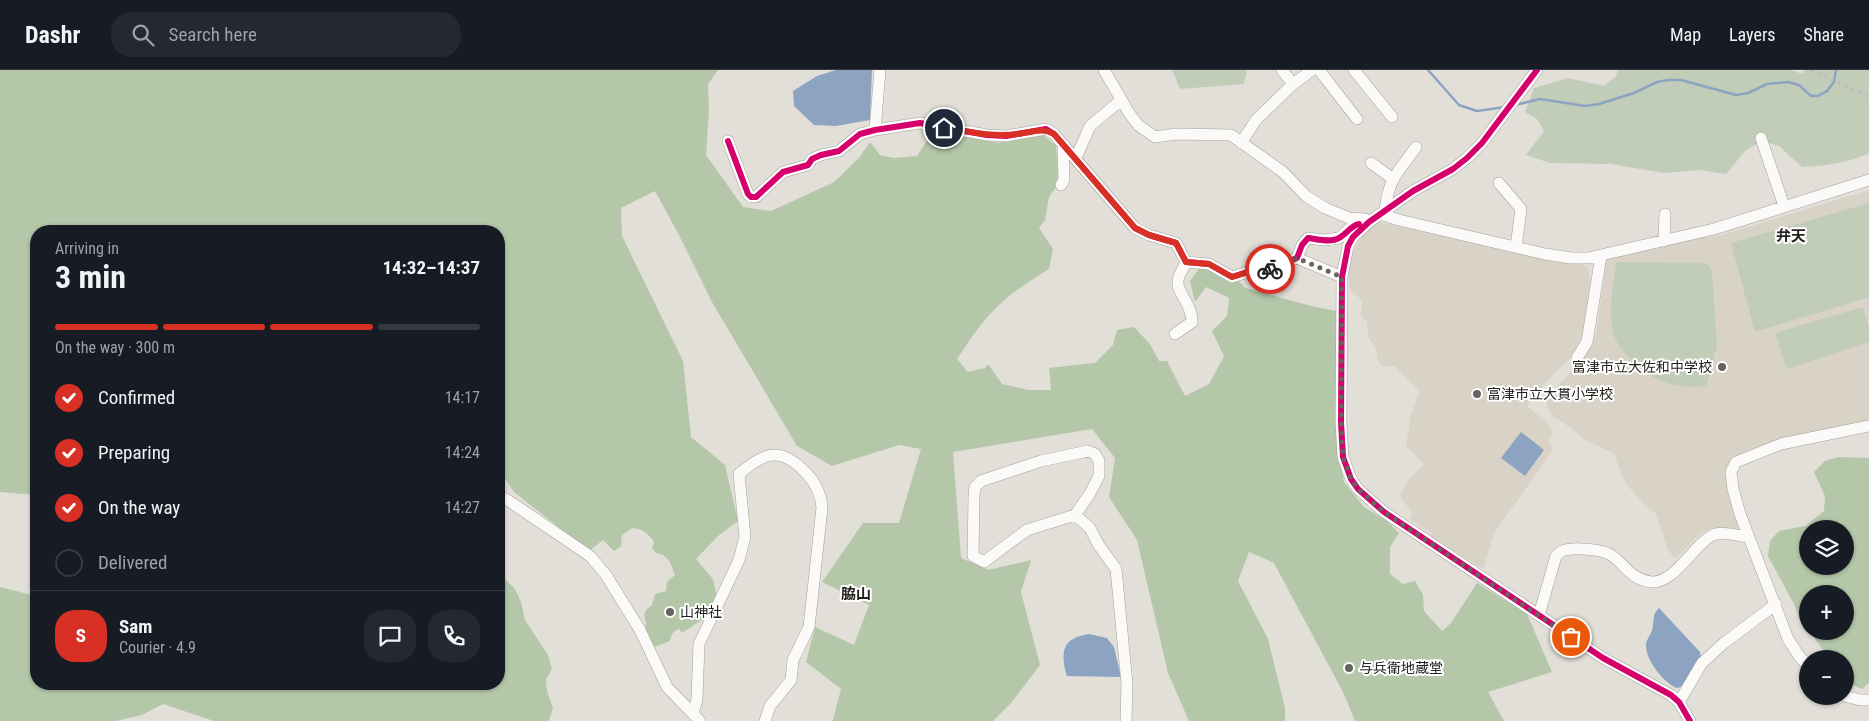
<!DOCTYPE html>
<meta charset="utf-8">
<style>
:root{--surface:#171b24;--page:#242831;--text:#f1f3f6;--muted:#9ea1a6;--line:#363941;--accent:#d93025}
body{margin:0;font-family:"Roboto Condensed","Noto Sans JP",sans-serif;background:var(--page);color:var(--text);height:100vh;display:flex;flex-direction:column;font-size:19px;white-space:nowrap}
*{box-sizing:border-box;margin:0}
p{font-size:16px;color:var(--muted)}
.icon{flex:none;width:28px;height:28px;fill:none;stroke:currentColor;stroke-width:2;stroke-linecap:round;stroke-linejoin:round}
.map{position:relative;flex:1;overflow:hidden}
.panel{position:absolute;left:30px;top:155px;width:475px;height:465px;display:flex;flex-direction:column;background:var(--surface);border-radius:20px;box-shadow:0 1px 4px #0004}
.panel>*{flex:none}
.tools{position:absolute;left:1799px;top:450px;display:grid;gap:10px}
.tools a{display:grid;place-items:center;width:55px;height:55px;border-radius:50%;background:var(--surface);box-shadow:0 1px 4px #0004;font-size:25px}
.pin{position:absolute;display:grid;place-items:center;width:42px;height:42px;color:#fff;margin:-21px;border:2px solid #fff;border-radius:50%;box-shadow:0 1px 5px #0007}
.courier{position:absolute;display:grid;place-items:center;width:50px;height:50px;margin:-25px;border:4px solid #d93025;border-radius:50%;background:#fff;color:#222;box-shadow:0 1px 6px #0007}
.headline em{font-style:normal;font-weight:700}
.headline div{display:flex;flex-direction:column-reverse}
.headline{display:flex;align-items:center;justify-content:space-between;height:85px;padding:0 25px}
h1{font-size:32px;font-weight:700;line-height:38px}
.bar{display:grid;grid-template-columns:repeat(4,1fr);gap:8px 5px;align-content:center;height:60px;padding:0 25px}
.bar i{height:6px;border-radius:4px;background:var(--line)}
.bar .current{background:var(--accent)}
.bar p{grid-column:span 4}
.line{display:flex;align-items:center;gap:12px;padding:0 25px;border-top:1px solid var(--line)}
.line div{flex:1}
.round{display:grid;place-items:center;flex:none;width:52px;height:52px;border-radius:20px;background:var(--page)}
ol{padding:0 25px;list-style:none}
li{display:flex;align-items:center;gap:15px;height:55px}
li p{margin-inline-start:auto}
li .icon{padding:5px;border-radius:50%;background:var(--accent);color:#fff;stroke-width:4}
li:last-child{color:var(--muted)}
li i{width:28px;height:28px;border:2px solid var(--line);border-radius:50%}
header{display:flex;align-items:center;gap:30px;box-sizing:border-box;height:70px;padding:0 25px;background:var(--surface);border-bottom:1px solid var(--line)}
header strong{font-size:24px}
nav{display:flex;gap:28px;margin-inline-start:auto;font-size:18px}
.search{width:350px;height:45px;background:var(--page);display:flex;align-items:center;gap:12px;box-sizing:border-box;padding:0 18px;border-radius:20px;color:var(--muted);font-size:19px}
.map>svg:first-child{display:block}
.built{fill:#d8d3c6}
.green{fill:#c1cdb9}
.forest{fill:#b4c7a9;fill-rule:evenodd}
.water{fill:#8da3c2}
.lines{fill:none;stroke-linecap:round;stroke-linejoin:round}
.stream{stroke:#8da3c2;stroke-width:2.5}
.minor-casing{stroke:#a2a09c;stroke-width:12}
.minor{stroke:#fbfaf9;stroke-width:11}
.rail{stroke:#bbbab9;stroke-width:2.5;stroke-dasharray:2.5 5;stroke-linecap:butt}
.cycleway-casing{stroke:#fff;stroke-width:9}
.cycleway{stroke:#d6006c;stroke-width:6}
.done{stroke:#66645f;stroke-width:5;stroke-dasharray:0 9}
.route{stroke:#d93025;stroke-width:6}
.poi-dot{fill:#66645f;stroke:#fff;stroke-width:2}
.labels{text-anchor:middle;stroke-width:4;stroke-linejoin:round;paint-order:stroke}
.poi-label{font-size:14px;fill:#24221e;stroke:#fff;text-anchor:start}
.neighbourhood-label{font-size:15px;font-weight:bold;fill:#24221e;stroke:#fff}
</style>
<header>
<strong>Dashr</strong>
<div class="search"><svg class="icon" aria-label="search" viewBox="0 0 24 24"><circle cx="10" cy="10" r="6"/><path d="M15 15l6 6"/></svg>Search here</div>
<nav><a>Map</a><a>Layers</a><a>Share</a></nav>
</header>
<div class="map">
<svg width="1869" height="651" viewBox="0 0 1869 651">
<rect width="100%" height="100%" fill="#e2dfd8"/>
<path class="built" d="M1869 120V357L1741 390 1729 421 1738 459 1712 458 1702 462 1675 489 1668 480 1656 444 1645 435 1627 415 1618 396 1615 384 1585 370 1571 358 1552 346 1547 336V327L1583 289 1596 265 1607 188 1706 167 1722 165Z
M1377 152 1573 194H1580L1586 196 1589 201 1590 214 1587 234 1584 259 1579 273 1569 290 1556 301 1527 336 1547 352 1553 362 1549 370 1553 380 1494 463 1483 499 1430 467 1432 463 1409 449 1412 443 1400 426 1410 408 1424 395 1406 375 1411 345 1420 321 1394 296 1383 297 1377 289V283L1375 276 1368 267 1367 252 1361 246 1362 230 1351 221 1349 214 1348 203 1353 182 1364 164Z"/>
<path class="green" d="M1172 0H1247L1244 14 1180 19Z
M1618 0H1791L1802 4 1805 0H1869V83C1848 93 1824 96 1802 97L1779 76 1762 71 1746 80 1726 104 1700 100 1664 103 1611 94 1550 93 1526 85 1544 61 1537 49 1525 42 1534 18 1568 8 1604 16 1616 6Z
M1869 133V227L1755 262 1731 173Z
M1616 192 1702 193 1708 195 1712 201 1717 276 1706 316C1672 320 1650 310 1627 285 1621 279 1615 271 1613 262 1608 240 1614 214 1616 192Z
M1863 237 1869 258V272L1787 299 1775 263Z"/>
<path class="forest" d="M0 0H718L708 14 709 40 706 85 743 137 771 141 834 112 859 88 870 72 880 85 894 88 917 86 932 63H948L998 73 1041 63 1056 76 1058 105 1056 117 1049 127 1045 150 1039 158 1053 179 1049 199C1032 210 1013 221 998 236 982 251 969 271 957 289L968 302 985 298 988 294 1002 314 1028 320H1051L1049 298 1095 293 1113 275 1117 260 1134 257 1150 274 1159 291H1167L1185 326 1209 314 1224 286 1212 261 1227 246 1229 228 1206 217 1195 232 1190 211 1200 197 1238 210 1245 218 1311 236 1336 241 1339 384 1344 412 1364 437 1387 451 1399 463 1390 477V504L1403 514 1415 511 1423 525 1424 541 1442 561 1451 553 1477 513 1527 544 1552 602 1488 622 1504 651H1355L1344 624 1274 493 1249 482 1238 511 1268 569 1285 638V651H1189L1168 603 1137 470 1109 427 1115 388 1092 359 953 382 961 488 989 500 1031 490 1021 522 1040 595 1011 633 993 651H832L833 650 841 619 806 592 815 557 854 575 869 535 822 512 863 453H899L921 379 899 375 832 396 797 376 712 232 680 167 655 121 621 138 622 166 683 291 691 367 725 395 738 451 718 466 696 489 713 509 717 528 703 549 682 563 679 559C673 561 671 565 670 571L654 577 645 561 646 553 644 545 646 540 652 535 655 524 666 521 667 512 675 505C671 494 669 485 656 483L652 478 654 472C648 463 643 459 632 458L622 465 621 476 614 481 603 470 589 481 514 422 499 400V161H36V425L0 422Z
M1838 387 1869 388V613L1862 619C1842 611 1845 609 1845 589H1830L1809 561H1845V524H1808L1807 559 1799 547 1795 536 1768 486 1770 471 1779 461 1805 456 1824 441 1825 426 1814 402 1825 391ZM1808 459H1845V496H1808Z
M499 503 515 519 521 532 525 550 548 585 552 599 546 609 547 621 553 638 549 651H214L163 634 142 645 116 651H0V517L36 526V614H499Z"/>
<path class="water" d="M836 0H872L870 50 836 56 814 55 794 36 793 21 817 6Z
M1521 362 1544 380 1525 406 1501 388Z
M1659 538 1700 582 1701 588 1684 616 1677 618C1664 613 1645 590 1646 574 1647 568 1653 562 1653 555 1654 547 1653 544 1659 538Z
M1089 564 1107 568 1114 577 1121 607 1067 606C1063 595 1060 575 1073 569 1078 566 1084 565 1089 564Z"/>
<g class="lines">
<path class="stream" d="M1428 0 1459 35 1477 41 1505 37
M1515 35 1540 29 1585 36 1599 34 1634 23 1657 12 1668 10H1681L1736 25 1748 23 1767 14 1788 12 1799 15 1811 26H1818L1827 21 1834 12 1836 0"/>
<g class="minor-casing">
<path id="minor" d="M1104 0 1129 43 1138 55 1155 67 1176 64 1231 65 1283 102 1306 126 1325 138 1349 148 1365 149
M1282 0 1293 14
M1319 0 1357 49
M1354 0 1392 47
M1537 0 1482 73 1467 88 1453 99 1413 121 1369 152 1353 167 1348 176 1342 207 1341 352 1343 387 1351 409 1358 419 1384 442 1603 588 1671 625 1679 632 1690 651
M875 60 880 0
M1761 68 1784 136
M728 71 748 124 751 127H756L783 102 808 95 812 89 821 85 839 81 860 64 875 60 920 53 987 65 1006 66 1046 59 1054 64 1135 158 1149 165 1176 173 1186 192 1209 194 1232 207 1254 200H1268L1297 188 1302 175 1308 168 1324 170 1339 168 1353 156 1367 152
M1241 73 1256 50 1293 14 1312 0
M1076 88 1090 56 1120 31
M1371 93 1392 108
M1499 113 1521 139 1516 177
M1061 115 1064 110 1063 74
M1385 140C1389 107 1398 103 1416 77
M1380 144 1399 150 1545 184 1571 188H1588L1714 159 1869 110
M1664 171 1665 144
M1297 188 1342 207
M1175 264 1192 252C1193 235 1176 222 1178 211 1178 205 1184 198 1186 192
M1577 288 1587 272 1601 186
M1088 381 1095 384 1099 391V406L1089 425 1075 445 1027 460 984 492 973 486 974 426 975 417 981 411 1041 391Z
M499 429 503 428 509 431 590 486 606 505 640 560 667 617 700 651
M1075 445 1090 458 1098 474 1116 499 1127 614 1126 651
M1539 545 1556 486C1558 484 1560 482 1562 481 1572 477 1602 479 1611 485 1626 495 1630 509 1651 512 1674 514 1693 476 1711 466 1722 460 1737 466 1749 467
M1808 596 1799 586 1788 569 1740 444 1733 419 1731 402 1736 392 1781 374 1869 356
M1845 626 1860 630H1869
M1679 632 1702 593 1724 573 1776 534
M693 644 697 629 699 574 739 490 745 467 739 404C764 382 781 376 806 403 816 413 821 424 822 438L809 557 793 590 791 610 770 636 765 651"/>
</g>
<use href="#minor" class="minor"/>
<path class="rail" d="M1811 0 1869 27"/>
<g class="cycleway-casing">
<path id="cycleway" d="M1537 0 1482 73 1467 88 1453 99 1413 121 1369 152 1353 167 1348 176 1342 207 1341 352 1343 387 1351 409 1358 419 1384 442 1603 588 1671 625 1679 632 1690 651
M728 71 748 124 751 127H756L783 102 808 95 812 89 821 85 839 81 860 64 875 60 920 53 987 65 1006 66 1046 59 1054 64 1135 158 1149 165 1176 173 1186 192 1209 194 1232 207 1254 200H1268L1297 188 1302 175 1308 168C1317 169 1331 173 1339 168 1347 164 1350 156 1359 154"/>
</g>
<use href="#cycleway" class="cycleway"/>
</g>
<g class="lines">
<path class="done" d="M1270 199 1297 188 1342 207 1341 352 1343 387 1351 409 1358 419 1384 442 1571 567"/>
<path class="route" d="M944 58C971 62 996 68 1024 63 1036 61 1043 58 1054 64L1135 158 1149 165 1176 173 1186 192 1209 194 1232 207 1254 200 1270 199"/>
</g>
<g class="poi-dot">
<circle cx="1722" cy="297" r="5"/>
<circle cx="1477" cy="324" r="5"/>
<circle cx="670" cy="542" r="5"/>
<circle cx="1349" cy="598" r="5"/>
</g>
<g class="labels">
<g class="poi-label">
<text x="1712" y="302" text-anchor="end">富津市立大佐和中学校</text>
<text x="1487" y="329">富津市立大貫小学校</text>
<text x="680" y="547">山神社</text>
<text x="1359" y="603">与兵衛地蔵堂</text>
</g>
<g class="neighbourhood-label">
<text x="1791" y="171">弁天</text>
<text x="856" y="529">脇山</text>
</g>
</g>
</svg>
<div class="tools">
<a><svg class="icon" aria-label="layers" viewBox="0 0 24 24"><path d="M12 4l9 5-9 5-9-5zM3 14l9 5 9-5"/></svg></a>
<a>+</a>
<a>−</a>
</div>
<div class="pin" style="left:1571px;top:567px;background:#ea580c"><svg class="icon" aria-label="bag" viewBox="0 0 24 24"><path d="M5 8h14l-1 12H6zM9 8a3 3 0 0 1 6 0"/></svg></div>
<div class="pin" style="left:944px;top:58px;background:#1f2937"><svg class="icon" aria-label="home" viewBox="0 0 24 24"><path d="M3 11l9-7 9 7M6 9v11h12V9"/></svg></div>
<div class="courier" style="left:1270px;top:199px"><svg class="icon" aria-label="bike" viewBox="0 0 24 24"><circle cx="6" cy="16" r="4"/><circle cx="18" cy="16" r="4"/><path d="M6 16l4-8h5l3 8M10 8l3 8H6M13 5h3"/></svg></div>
<section class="panel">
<div class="headline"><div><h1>3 min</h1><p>Arriving in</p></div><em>14:32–14:37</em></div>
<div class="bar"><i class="current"></i><i class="current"></i><i class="current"></i><i></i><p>On the way · 300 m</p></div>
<ol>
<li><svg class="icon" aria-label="check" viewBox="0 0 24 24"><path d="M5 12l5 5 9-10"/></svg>Confirmed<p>14:17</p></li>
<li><svg class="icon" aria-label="check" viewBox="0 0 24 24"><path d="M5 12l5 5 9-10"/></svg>Preparing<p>14:24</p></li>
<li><svg class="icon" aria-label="check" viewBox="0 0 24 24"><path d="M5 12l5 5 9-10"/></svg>On the way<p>14:27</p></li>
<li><i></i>Delivered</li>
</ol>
<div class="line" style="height:90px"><b class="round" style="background:var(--accent);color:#fff">S</b><div><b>Sam</b><p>Courier · 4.9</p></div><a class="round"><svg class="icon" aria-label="chat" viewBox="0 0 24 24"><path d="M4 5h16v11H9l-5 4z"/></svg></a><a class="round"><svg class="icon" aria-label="phone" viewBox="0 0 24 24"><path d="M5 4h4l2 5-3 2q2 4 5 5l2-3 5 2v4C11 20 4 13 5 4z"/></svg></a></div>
</section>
</div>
